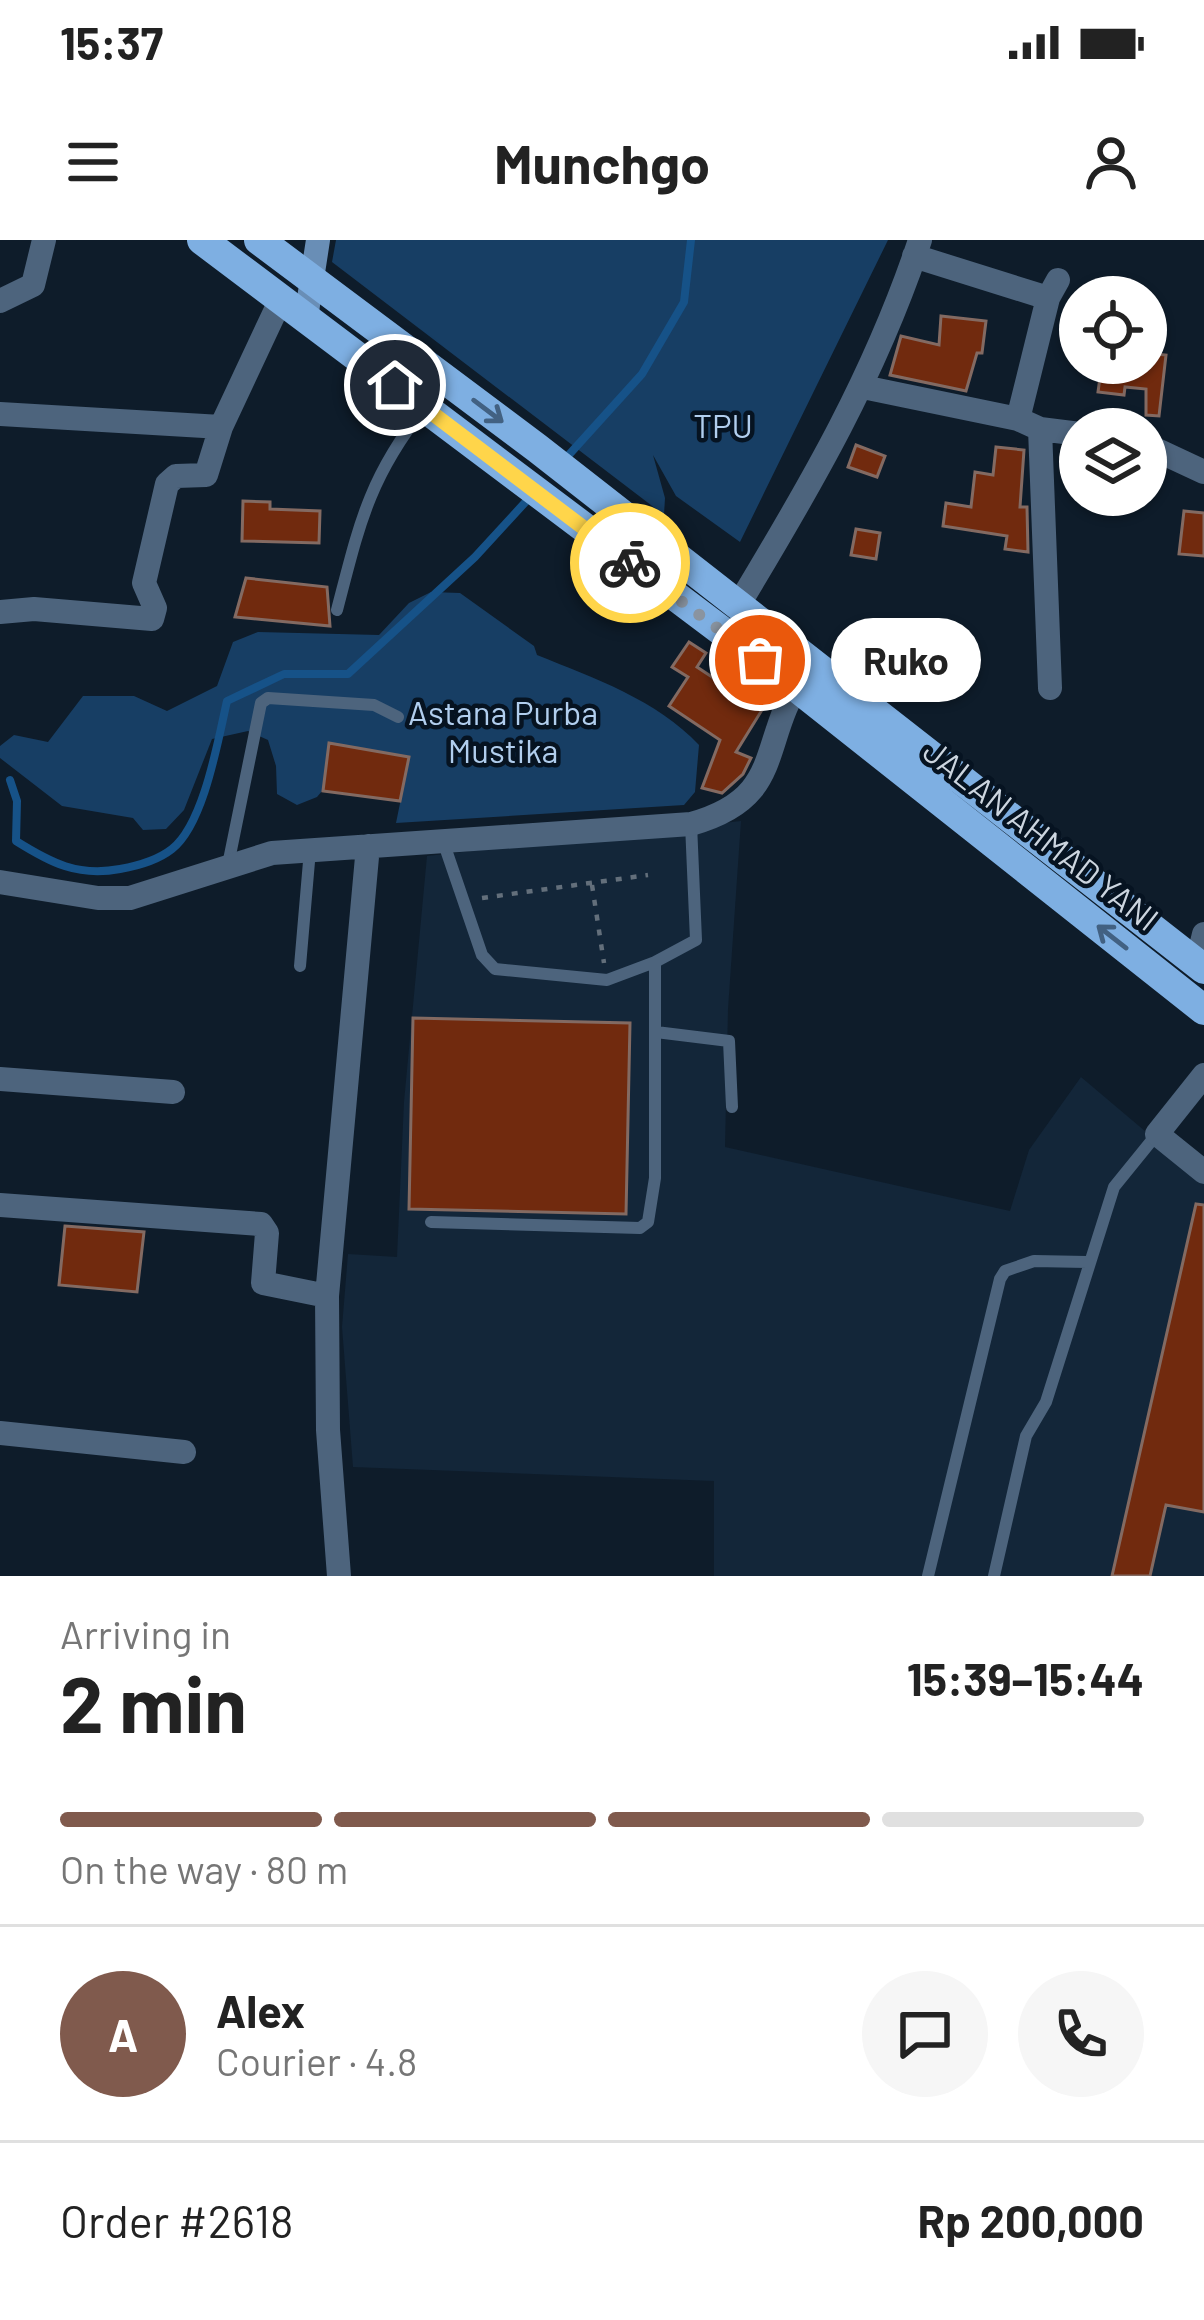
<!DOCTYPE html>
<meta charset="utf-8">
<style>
:root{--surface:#fff;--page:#f6f6f6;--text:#222;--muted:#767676;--line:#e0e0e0;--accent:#805a4d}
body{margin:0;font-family:Barlow,sans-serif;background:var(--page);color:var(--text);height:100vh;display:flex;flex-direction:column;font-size:45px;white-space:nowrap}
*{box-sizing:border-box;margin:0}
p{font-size:39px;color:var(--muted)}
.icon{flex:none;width:66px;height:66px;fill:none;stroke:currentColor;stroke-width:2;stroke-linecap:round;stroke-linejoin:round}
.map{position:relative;height:1336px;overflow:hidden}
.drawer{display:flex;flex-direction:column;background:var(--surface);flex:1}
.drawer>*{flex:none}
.controls{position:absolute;left:1059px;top:36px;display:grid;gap:24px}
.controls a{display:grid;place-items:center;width:108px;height:108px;border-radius:50%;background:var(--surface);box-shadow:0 3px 9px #0004;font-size:60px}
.pin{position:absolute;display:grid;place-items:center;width:102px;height:102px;color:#fff;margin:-51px;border:6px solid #fff;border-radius:50%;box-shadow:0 3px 12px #0007}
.courier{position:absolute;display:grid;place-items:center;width:120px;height:120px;margin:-60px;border:9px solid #ffd54a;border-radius:50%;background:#fff;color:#222;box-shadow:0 3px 15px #0007}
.bubble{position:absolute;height:84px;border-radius:42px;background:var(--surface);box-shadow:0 3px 9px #0004;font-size:39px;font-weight:700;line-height:84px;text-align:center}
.headline em{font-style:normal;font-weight:700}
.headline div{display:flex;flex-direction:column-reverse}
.headline{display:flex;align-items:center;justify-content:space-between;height:204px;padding:0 60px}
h1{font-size:78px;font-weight:700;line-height:90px}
.bar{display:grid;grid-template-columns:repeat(4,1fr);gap:18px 12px;align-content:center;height:144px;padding:0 60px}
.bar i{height:15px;border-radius:9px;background:var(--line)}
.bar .on{background:var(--accent)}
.bar p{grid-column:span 4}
.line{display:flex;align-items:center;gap:30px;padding:0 60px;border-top:3px solid var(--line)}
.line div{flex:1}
.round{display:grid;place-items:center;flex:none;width:126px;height:126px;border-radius:63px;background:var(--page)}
.status{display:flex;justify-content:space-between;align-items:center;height:84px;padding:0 60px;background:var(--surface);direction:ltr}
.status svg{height:33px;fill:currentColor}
header{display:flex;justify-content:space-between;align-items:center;height:156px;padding:0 60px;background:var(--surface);font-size:54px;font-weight:700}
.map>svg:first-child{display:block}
.built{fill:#132639}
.green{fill:#173e64}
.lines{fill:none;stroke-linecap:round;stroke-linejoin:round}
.stream{stroke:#165288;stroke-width:8}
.building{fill:#712a0e;stroke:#836a62;stroke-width:3}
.path{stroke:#636f7b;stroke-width:4.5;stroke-dasharray:6 9;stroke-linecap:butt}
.lane{stroke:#4d647d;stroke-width:12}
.street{stroke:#4d647d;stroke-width:24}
.secondary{stroke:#698eb6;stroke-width:24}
.primary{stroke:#7eafe2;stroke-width:30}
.oneway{stroke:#426182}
.done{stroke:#8a94a0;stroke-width:12;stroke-dasharray:0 21.6}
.route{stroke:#ffd54a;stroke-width:15}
.labels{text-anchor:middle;stroke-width:9;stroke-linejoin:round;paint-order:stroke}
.park-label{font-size:33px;fill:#b1ceee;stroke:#061321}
.street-label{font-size:33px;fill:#ccd5df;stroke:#061321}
</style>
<div class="status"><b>15:37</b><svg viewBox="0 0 49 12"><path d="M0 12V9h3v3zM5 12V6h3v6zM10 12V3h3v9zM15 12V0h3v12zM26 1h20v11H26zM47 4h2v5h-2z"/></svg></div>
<header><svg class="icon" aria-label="menu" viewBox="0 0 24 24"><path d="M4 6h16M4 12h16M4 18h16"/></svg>Munchgo<svg class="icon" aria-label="person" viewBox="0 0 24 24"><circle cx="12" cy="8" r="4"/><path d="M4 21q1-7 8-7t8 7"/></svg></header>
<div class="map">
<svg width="1204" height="1336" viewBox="0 0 1204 1336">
<rect width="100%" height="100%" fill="#0e1c2a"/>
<path class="built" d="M741 581 728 769 725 907 1010 971 1029 910 1081 837 1204 941V1336H714V1241L353 1227 342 1087 348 1014 397 1017 404 862 427 616Z"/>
<path class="green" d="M336 0H888L740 302 676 256 653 215 665 258 664 275 332 22Z
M431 352 460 353 534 406 537 415C594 438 657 460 699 505L695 552 684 565 396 583 409 519 353 514 317 557 297 565 277 554 276 526 268 500 248 491 212 499 184 570 166 589 143 590 133 578 62 566 0 518V506L14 495 48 502 83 456H134L167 471 217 446 233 402 258 392 379 395 409 363Z"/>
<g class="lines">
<path class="stream" d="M566 218 642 134 684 62 691 0
M10 540 17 561 16 601C51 623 78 637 120 629 137 626 158 620 172 609 204 584 218 500 227 461L284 434H348L475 317 531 256"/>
</g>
<path class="building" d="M941 76 986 81 982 113H977L966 151 890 135 901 96 939 105Z
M1146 113 1166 115 1159 176 1146 175V149L1125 147 1124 155 1098 152 1102 123H1146Z
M856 205 885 216 877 237 848 227Z
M996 207 1024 210 1020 267H1027L1028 312 1005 309 1007 296 943 286 946 263 971 267 975 232 993 235Z
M243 261 270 262V269L320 271 319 303 242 301Z
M1184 271 1204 273V316L1179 314Z
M856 289 880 293 876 319 851 315Z
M246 338 327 347 330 386 235 377Z
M689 402 706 413 697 427 762 470 736 512 751 518 743 534 722 553 702 548 720 500 669 466 688 437 672 427Z
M329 503 409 517 400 561 323 551Z
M413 778 630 783 626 974 409 969Z
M1196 964 1204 965V1272L1166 1265 1150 1336H1112Z
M65 986 144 992 137 1052 59 1045Z"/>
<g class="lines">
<path class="path" d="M592 645 604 723
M482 658 648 635"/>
<path class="lane" d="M337 370C359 286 368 239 424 168
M443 601 482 715 495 729 607 740 655 722
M228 625 261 463 268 458 374 465 398 477
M300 726 310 610
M656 792 729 801 732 867
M431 982 640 988 648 982 655 938V722L696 700 691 584
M928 1336 1000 1039 1005 1031 1034 1021 1087 1022
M994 1336 1026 1196 1046 1162 1114 947 1157 894"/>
<path class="street" d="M914 16 1048 58
M0 61 33 45 44 0
M863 147 1018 179
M0 174 221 187 206 235 176 236 167 244 144 343 155 368 152 379 34 369 0 372
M221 187 281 59
M1040 189 1018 179 1048 58 1058 40
M1146 205 1204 232
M739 364C812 243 875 135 920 0
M1050 448 1040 189 1080 194
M0 642 98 658H130L272 613 691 584C787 557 757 503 804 434
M1197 723 1204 694
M1204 835 1157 894 1204 932
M0 839 173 852
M0 965 261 984 267 993 263 1043 327 1056
M0 1193 184 1212
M339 1336 328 1190 327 1056 368 606"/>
<path class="secondary" d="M306 78 318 0"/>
<path class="primary" d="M202 0 795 446 1204 770
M259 0 537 208 1204 729"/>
</g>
<defs><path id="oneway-shaft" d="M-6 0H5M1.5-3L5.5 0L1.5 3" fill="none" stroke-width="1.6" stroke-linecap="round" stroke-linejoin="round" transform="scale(3)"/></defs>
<g class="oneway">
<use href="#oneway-shaft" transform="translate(488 171) rotate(37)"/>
<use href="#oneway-shaft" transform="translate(1112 697) rotate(-142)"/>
</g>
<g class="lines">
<path class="done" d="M630 323 760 420"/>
<path class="route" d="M395 145 630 323"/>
</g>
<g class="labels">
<g class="park-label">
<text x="723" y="198">TPU</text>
<text x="503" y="485">Astana Purba<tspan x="503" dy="38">Mustika</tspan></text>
</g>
<g class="street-label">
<text transform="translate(1041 595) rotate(38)" y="12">JALAN AHMAD YANI</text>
</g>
</g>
</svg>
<div class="controls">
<a><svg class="icon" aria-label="locate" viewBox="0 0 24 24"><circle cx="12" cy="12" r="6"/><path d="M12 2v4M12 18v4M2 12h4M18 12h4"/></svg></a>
<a><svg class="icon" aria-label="layers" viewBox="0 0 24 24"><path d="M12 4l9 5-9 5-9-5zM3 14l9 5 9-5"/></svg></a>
</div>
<div class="pin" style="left:760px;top:420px;background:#ea580c"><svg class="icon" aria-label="bag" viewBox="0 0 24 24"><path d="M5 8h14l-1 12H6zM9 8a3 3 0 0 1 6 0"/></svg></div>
<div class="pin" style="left:395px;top:145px;background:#1f2937"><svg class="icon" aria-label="home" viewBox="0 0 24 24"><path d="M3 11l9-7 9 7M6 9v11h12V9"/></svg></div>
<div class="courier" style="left:630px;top:323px"><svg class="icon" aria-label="bike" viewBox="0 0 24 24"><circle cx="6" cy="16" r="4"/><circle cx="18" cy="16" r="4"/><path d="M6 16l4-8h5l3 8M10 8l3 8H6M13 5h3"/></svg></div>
<div class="bubble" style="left:831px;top:378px;width:150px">Ruko</div>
</div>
<section class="drawer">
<div class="headline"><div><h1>2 min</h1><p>Arriving in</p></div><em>15:39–15:44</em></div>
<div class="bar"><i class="on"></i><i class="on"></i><i class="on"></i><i></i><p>On the way · 80 m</p></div>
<div class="line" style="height:216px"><b class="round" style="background:var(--accent);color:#fff">A</b><div><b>Alex</b><p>Courier · 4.8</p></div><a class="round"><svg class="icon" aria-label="chat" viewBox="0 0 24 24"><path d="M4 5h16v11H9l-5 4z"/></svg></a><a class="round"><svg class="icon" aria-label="phone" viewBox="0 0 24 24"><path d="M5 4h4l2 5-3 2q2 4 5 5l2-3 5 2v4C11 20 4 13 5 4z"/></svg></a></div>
<div class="line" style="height:156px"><div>Order #2618</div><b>Rp 200,000</b></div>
</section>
